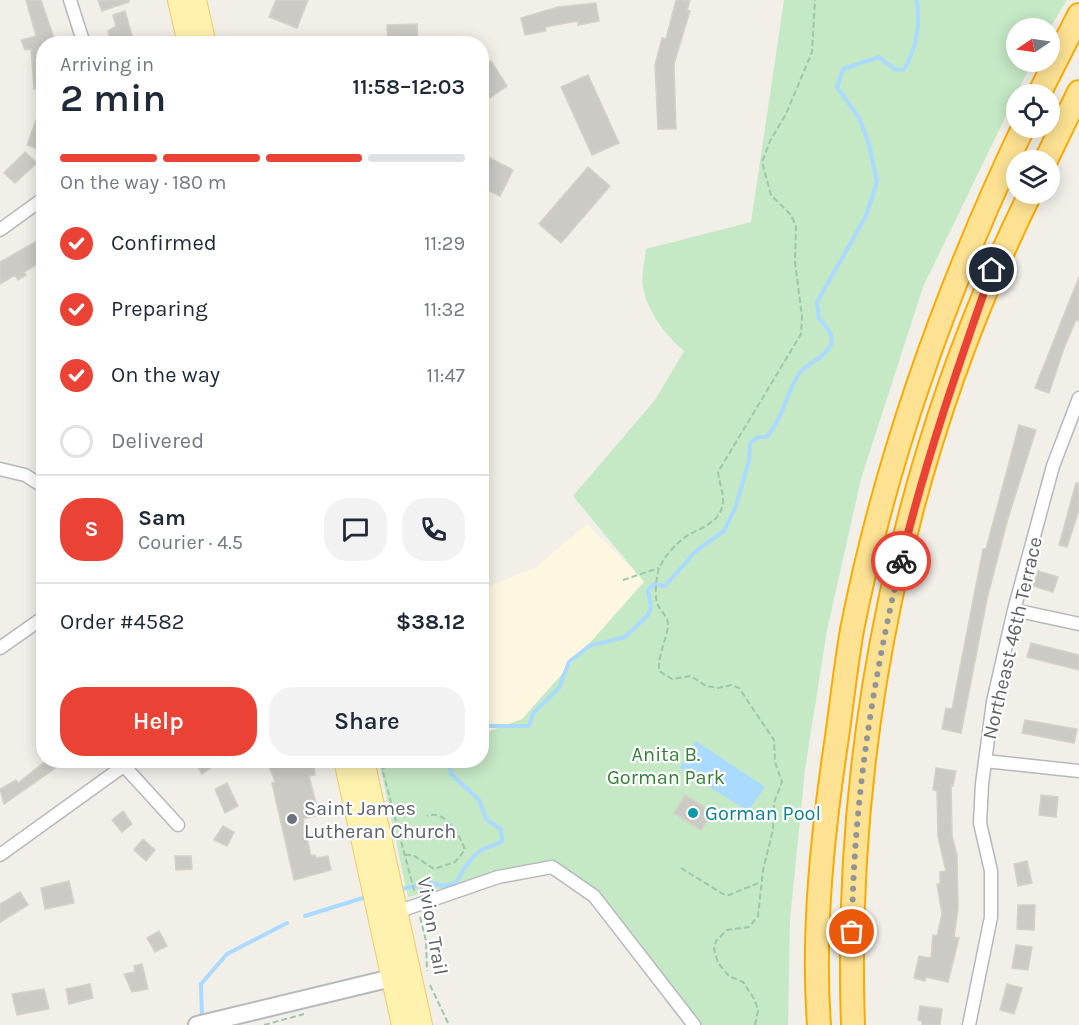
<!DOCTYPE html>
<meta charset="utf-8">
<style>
:root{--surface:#fff;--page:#f2f2f3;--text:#1f2937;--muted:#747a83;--line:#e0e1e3;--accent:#ea4335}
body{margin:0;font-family:Karla,sans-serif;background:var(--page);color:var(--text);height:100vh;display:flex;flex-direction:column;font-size:22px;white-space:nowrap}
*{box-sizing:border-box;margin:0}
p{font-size:20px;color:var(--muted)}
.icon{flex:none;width:33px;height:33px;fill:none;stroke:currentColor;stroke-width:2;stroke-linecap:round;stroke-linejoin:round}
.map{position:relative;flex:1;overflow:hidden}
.drawer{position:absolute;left:36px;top:36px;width:453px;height:732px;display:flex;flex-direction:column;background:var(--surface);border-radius:24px;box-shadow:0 3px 15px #0003}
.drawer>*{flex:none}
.needle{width:39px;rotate:257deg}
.buttons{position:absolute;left:1006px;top:18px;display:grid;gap:12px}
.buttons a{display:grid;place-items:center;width:54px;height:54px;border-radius:50%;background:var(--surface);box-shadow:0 3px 15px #0003;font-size:30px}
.pin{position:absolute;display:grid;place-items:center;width:51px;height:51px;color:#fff;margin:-26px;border:3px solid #fff;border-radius:50%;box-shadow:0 2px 6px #0007}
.courier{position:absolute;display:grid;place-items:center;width:60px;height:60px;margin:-30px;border:4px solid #ea4335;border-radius:50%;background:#fff;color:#222;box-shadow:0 2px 8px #0007}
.overview em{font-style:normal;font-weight:600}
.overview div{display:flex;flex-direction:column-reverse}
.overview{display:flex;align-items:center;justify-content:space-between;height:102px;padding:0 24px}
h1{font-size:39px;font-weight:600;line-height:45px}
.bar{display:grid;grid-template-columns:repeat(4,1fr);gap:9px 6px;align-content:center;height:72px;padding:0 24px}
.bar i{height:8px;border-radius:4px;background:var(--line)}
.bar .on{background:var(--accent)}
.bar p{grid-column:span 4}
.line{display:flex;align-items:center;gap:15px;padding:0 24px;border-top:2px solid var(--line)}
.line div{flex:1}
.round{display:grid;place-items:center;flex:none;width:63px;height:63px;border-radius:24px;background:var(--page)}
ol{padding:0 24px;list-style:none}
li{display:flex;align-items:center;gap:18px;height:66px}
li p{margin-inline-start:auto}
li .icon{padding:6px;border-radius:50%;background:var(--accent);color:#fff;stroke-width:4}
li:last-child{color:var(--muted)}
li i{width:33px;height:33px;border:3px solid var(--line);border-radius:50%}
.button{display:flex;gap:12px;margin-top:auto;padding:12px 24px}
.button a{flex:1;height:69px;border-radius:24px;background:var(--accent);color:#fff;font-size:24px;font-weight:600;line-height:69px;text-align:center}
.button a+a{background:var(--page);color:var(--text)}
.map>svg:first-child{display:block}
.commercial{fill:#fef7e0}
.green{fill:#c5e8c5}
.water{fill:#aadaff}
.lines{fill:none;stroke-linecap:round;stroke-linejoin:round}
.stream{stroke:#aadaff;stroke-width:4}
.building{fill:#cccac5;stroke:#d6d1c6;stroke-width:1.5}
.street-casing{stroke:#b5b8bc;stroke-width:15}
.secondary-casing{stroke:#b6babf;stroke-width:20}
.primary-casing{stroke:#f2c960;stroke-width:22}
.highway-casing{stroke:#f9ab00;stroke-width:26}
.path{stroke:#9cc7a9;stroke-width:2;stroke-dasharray:6 3;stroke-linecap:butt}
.street{stroke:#fff;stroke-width:12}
.secondary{stroke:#fff;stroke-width:16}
.primary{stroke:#fff2af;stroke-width:20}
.highway{stroke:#fde293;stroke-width:22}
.done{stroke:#929495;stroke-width:6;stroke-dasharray:0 10.8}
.route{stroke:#ea4335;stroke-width:8}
.culture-dot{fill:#0f9aa8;stroke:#fff;stroke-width:2}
.worship-dot{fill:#6b7280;stroke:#fff;stroke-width:2}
.labels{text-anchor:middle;stroke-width:4.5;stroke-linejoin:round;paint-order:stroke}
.street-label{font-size:20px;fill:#5f6368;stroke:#fff}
.park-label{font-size:20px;fill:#348238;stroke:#fff}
.worship-label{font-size:20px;fill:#5b616d;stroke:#fff;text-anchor:start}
.culture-label{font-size:20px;fill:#0d838f;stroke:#fff;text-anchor:start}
</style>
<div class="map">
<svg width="1079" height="1025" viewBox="0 0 1079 1025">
<rect width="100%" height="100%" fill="#f1efe8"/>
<path class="commercial" d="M587 524 644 581 522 719 482 734V589L535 568Z"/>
<path class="green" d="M784 0H1067L1050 28H1017V62H1032L923 287 861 479 827 630 805 769 790 920 788 1025H701L629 929 621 931 594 896 552 867 466 882 408 897 379 761 482 760V734L522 719 644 582 573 496 655 400 684 351C666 336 647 311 643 287 641 275 645 260 646 249L751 222Z"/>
<path class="water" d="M696 741 765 787 748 811 680 768Z"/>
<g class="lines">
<path class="stream" d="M482 726H529L533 713 559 688 569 662 589 646 625 637 648 615 651 607 648 590 654 584 665 586 696 551 724 531 736 506 749 460 750 443 758 437H767C784 415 785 397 798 375 807 359 854 351 819 319L817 302 866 216 877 182 869 144 859 118 837 87 843 69 879 57 896 70 904 69C917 47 920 26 917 0
M399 890 428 882 443 886 456 883C462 872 469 859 480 851 487 846 495 847 502 841L501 829 487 820 479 800 451 774 450 763 454 760
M305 916 366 897
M202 1018 201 984 227 954 287 923"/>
</g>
<path class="building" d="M26 0H41L55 41 44 44V88L34 89 31 49 25 50 21 40 36 36Z
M98 0H129V2L102 11Z
M276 0H308L297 28 269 17Z
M676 0H690L687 10 690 11 674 64 676 129H658L655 65 662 38 666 39Z
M596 3 599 21 578 25V21L561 24 545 27 546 31 525 35 521 18 558 7Z
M125 11 133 39 111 44 108 31 116 26 113 15Z
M417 24 418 44H388L387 25Z
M491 61 507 86 482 103V67Z
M588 75 619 143 592 155 561 87Z
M42 103H44V151L27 145Z
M25 152 37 163 15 183 4 173Z
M482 154 513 170 500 196 482 187Z
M588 167 610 186 561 243 539 224Z
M44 237V260L24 272 26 275 18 280 15 275 0 284V262Z
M1079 277V321L1076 320 1064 348 1049 393 1035 388Z
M1019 425 1036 430 1008 518 987 599 961 733 942 729 946 708 952 709 983 549H986Z
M1076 483H1079V510L1067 547 1059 545Z
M1038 571 1058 577 1053 592 1033 586Z
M1031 643 1079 655V670L1027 657Z
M1025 720 1077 729 1074 743 1022 733Z
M47 760H67L4 804 0 789 16 780 18 783Z
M194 760H210L214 766 202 774Z
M272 760H313L315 775 309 776 319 815 303 819 311 856 315 855 316 858 328 856 331 870 294 880 272 783 275 782 268 763Z
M936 768 956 771 953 786 951 785 952 835 957 855 958 909 954 937 959 938 948 982 926 977 925 981 914 978 919 956 931 958 933 935 937 936 942 914 937 884H940V872L946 871 938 837 937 791 933 790Z
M227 783 238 806 225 813 215 789Z
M685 795 713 812 701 830 674 813Z
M1041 795 1058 797 1056 817 1039 815Z
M123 811 132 824 122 832 112 820Z
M223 826 234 832 227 846 214 840Z
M143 839 155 850 146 861 134 850Z
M175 856H191L192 869 176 870Z
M1027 861 1032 883 1018 886 1014 864Z
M69 881 74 903 45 909 41 888Z
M20 892 28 905 0 922V904Z
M1018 905H1035L1034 930 1017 929Z
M159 931 167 946 155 952 147 938Z
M1016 945 1032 947 1028 970 1012 968Z
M142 964 148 989 132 992 124 974 135 972 134 966Z
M90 984 93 998 69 1004 66 989Z
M1007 984 1022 988 1014 1014 1000 1010Z
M44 989 49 1009 17 1015 12 994Z
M920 1006 942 1009 940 1025H922V1021L918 1020Z"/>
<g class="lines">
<g class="street-casing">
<path id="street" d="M70 0 84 44
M0 230 44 198
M0 469 25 475 44 487
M1014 610 1079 624
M0 648 44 617
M985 761 1079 771
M125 767 178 825
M0 855 132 760
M391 914 498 877 552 867 594 896 694 1025
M969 1025 991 917V871L980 823 982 784 993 702 1014 610 1053 466 1079 398"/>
</g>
<g class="secondary-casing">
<path id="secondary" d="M197 1025 404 975"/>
</g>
<g class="primary-casing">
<path id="primary" d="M178 0 188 44
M196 0 206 44
M344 760 402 1025
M364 760 422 1025"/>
</g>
<g class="highway-casing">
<path id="highway" d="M1039 94 1079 15
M1046 160 1079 92
M819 1025C812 931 823 830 837 737 842 701 846 665 852 630 886 457 948 286 1023 128
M853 1025C843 741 904 449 1030 194"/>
</g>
<path class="path" d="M623 580 659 568
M382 769 399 761 422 760
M383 772 415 894
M405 855H413L434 869 455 862 465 850C460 835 445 809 427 816
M681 868 723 894 729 895 761 882
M420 917 426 941 427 971
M430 985 449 1025
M264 1025 304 1014
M755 1025 758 1011 755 1000 743 982 729 976 718 963 714 949 716 941 727 930 749 927 758 916 763 870 773 830 774 803 782 782 775 762 774 740 739 688 731 685 718 688 706 686 691 676 672 679 659 671C658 655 666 641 668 626 669 617 661 612 658 605 654 598 656 577 659 569 663 557 679 540 690 534 704 527 723 520 723 500 723 491 719 482 718 472L801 334 802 317 795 262 796 226 791 215 771 195 762 162 770 141 786 114 812 52 815 0"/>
<use href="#street" class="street"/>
<use href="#secondary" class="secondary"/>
<use href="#primary" class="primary"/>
<use href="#highway" class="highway"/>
</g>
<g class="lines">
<path class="done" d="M852 932C853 807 872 683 901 561"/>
<path class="route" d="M901 561C925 462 958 366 992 270"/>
</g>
<circle class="culture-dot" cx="693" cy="813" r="6"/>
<circle class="worship-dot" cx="292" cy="819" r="6"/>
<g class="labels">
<g class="street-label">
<text transform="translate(1012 638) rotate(-77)" y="7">Northeast 46th Terrace</text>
<text transform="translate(433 926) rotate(80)" y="7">Vivion Trail</text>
</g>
<g class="park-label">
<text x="666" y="761">Anita B.<tspan x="666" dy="23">Gorman Park</tspan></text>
</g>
<g class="worship-label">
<text x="304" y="815">Saint James<tspan x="304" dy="23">Lutheran Church</tspan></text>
</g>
<g class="culture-label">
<text x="705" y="820">Gorman Pool</text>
</g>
</g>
</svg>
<div class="buttons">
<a><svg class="needle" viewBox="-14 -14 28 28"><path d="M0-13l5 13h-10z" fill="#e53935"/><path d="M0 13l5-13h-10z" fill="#747a83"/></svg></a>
<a><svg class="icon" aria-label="locate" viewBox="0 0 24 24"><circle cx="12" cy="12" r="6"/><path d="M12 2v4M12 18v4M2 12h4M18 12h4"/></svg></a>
<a><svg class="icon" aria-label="layers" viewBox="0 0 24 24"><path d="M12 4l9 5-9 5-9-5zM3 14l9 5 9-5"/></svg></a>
</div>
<div class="pin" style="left:852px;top:932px;background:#ea580c"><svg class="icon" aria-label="bag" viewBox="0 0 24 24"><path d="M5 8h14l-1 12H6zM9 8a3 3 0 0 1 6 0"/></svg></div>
<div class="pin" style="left:992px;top:270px;background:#1f2937"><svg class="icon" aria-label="home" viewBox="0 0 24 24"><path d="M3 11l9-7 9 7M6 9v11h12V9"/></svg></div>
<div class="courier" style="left:901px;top:561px"><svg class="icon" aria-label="bike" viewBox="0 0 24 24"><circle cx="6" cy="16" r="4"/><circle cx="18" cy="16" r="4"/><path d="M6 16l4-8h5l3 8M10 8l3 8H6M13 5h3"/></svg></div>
<section class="drawer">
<div class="overview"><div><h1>2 min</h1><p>Arriving in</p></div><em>11:58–12:03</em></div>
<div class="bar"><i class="on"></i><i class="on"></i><i class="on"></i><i></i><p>On the way · 180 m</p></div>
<ol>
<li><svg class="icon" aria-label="check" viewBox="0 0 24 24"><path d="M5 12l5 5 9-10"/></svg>Confirmed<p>11:29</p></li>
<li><svg class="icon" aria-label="check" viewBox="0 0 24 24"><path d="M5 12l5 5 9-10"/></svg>Preparing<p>11:32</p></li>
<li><svg class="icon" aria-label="check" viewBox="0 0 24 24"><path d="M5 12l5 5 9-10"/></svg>On the way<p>11:47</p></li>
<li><i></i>Delivered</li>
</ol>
<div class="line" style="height:108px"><b class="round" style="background:var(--accent);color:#fff">S</b><div><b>Sam</b><p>Courier · 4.5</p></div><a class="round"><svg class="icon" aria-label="chat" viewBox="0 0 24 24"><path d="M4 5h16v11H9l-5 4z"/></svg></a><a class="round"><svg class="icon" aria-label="phone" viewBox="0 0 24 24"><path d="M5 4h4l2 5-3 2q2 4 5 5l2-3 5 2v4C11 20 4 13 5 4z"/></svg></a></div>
<div class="line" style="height:78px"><div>Order #4582</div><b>$38.12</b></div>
<div class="button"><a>Help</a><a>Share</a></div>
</section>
</div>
